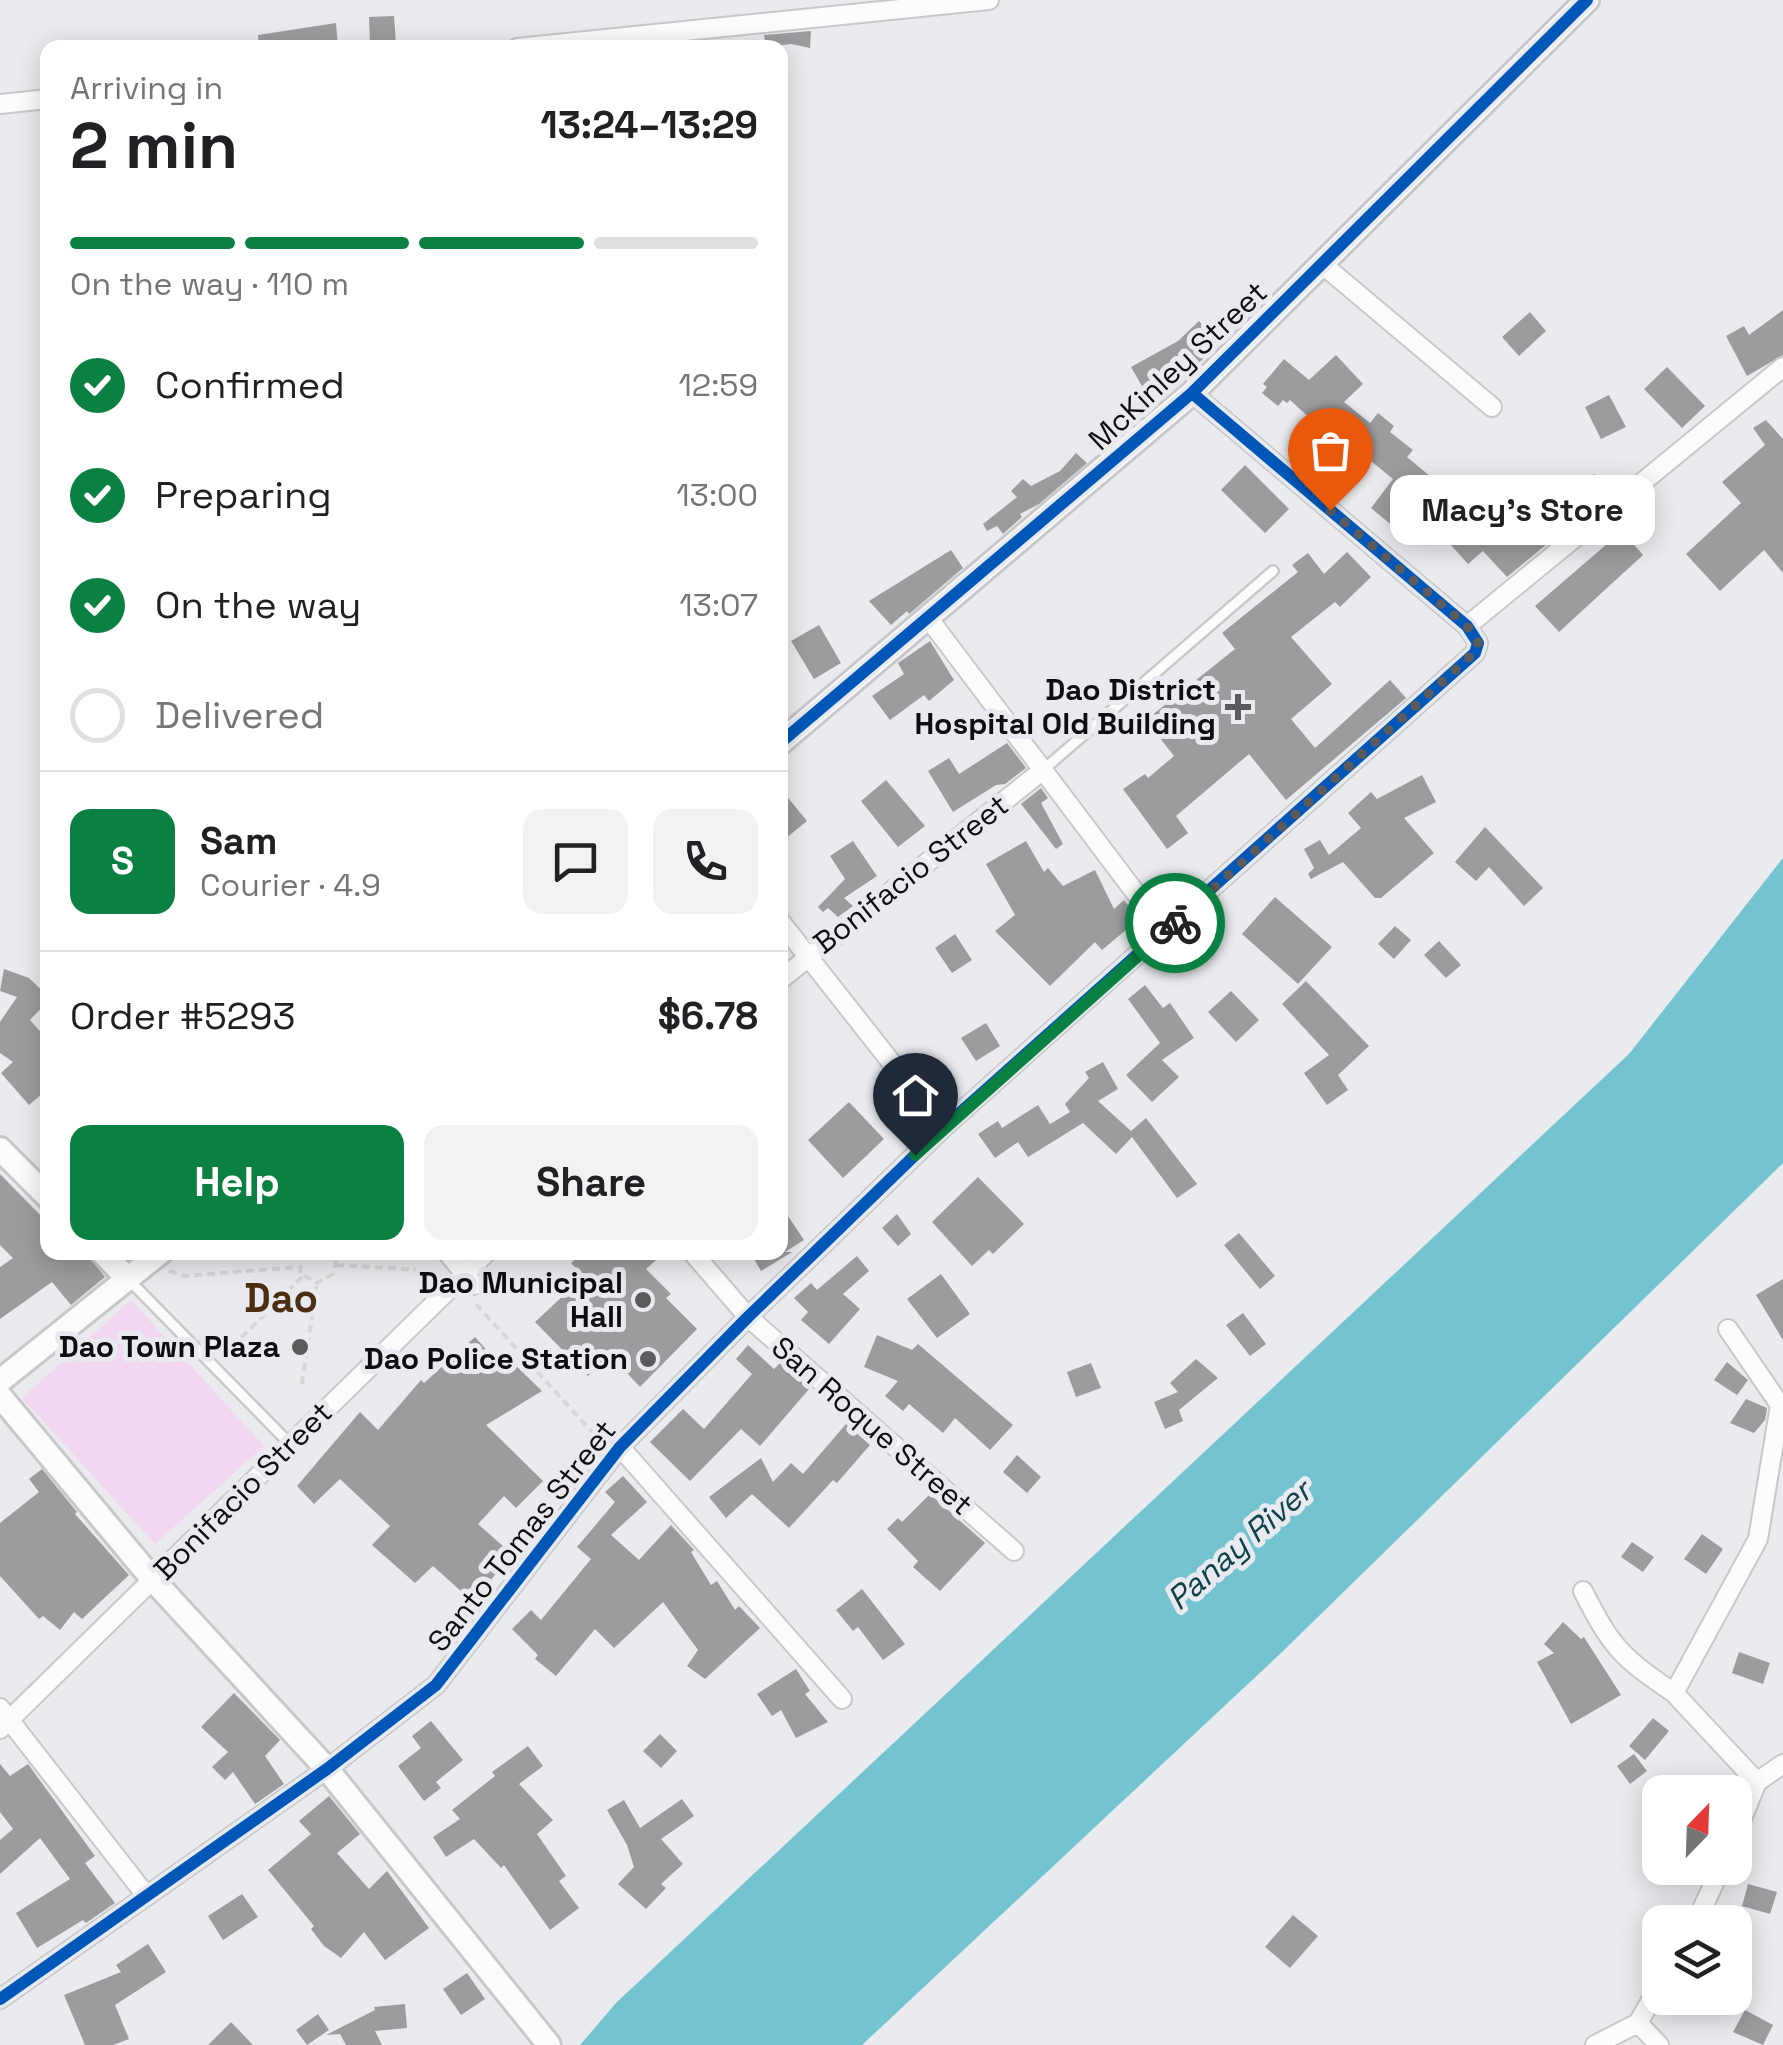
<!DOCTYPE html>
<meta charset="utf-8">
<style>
:root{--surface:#fff;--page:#f2f2f2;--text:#202124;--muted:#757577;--line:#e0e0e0;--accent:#0b8043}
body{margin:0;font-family:"Space Grotesk",sans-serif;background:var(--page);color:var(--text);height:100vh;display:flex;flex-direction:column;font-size:38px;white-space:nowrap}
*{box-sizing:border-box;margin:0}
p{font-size:32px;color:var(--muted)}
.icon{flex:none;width:55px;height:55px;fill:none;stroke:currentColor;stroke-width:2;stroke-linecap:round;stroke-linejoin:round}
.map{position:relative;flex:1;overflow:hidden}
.panel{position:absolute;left:40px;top:40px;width:748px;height:1220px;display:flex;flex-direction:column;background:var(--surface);border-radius:20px;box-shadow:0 5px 25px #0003}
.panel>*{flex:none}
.needle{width:65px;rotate:23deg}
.controls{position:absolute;left:1642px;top:1775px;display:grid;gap:20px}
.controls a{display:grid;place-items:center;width:110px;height:110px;border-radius:20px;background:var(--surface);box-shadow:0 5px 25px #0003;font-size:50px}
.pin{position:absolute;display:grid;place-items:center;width:85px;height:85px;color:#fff;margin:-102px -42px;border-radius:50% 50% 50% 0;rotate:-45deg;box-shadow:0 0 10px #0007}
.pin .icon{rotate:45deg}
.courier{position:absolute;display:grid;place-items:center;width:100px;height:100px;margin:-50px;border:8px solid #0b8043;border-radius:50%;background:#fff;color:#222;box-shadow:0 2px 12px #0007}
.bubble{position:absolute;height:70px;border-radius:20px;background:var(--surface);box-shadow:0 5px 25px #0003;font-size:32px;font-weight:700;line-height:70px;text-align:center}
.summary em{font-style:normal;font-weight:700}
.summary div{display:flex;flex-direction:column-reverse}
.summary{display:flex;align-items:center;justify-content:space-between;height:170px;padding:0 30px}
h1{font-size:65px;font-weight:700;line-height:75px}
.bar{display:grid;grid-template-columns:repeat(4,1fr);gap:15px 10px;align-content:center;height:120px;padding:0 30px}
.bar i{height:12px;border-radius:8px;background:var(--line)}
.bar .selected{background:var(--accent)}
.bar p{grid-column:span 4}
.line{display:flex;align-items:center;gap:25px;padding:0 30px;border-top:2px solid var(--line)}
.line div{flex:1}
.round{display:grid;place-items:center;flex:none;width:105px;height:105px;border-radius:20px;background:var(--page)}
ol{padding:0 30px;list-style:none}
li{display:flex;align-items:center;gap:30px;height:110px}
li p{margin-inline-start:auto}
li .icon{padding:10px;border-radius:50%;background:var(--accent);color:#fff;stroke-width:4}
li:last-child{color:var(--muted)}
li i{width:55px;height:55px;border:5px solid var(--line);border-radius:50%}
.cta{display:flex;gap:20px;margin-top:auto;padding:20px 30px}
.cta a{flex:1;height:115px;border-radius:20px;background:var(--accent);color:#fff;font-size:40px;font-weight:700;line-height:115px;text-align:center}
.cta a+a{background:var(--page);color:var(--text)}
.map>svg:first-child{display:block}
.green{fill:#f1d7ef}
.water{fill:#73c3d0}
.building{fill:#9c9c9f}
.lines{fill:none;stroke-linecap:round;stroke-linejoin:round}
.service-casing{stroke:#c7c8ca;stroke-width:14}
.minor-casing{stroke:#c7c8ca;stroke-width:22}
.tertiary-casing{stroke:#c7c8ca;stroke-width:28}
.path{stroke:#d7d7d8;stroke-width:4;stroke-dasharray:8 5;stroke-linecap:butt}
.service{stroke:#fcfcfc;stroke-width:9}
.minor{stroke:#fcfcfc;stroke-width:18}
.tertiary{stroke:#fcfcfc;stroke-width:22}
.cycleway-casing{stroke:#e8eaef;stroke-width:19}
.cycleway{stroke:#0057b8;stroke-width:12}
.done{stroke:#5b5b5e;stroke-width:10;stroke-dasharray:0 18}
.route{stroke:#0b8043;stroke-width:12}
.poi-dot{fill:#5b5b5e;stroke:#e8eaef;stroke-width:4}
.labels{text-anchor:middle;stroke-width:10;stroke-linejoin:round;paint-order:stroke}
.street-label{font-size:30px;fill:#0e0e10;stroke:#e8eaef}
.poi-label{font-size:30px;font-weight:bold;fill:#0e0e10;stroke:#e8eaef;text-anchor:end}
.water-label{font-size:32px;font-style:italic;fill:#0f4249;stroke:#e8eaef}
.district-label{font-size:40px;font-weight:bold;fill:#4c2f12;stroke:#e8eaef}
</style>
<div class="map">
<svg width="1783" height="2045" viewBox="0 0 1783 2045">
<rect width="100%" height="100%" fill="#e9ebee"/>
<path class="green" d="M131 1300 264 1446 155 1544 22 1398Z"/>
<path class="water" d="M1783 858V1163L1281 1653 862 2045H580L616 2003 1629 1054Z"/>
<path class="building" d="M394 16 396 43 370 45 369 17Z
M336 23 338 48H259L258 35Z
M811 31 810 48 791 44 766 47 764 35Z
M1783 310V355L1747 376 1726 336 1744 326 1749 335Z
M1530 312 1546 331 1519 356 1502 337Z
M1199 321 1220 343 1189 372 1147 395 1131 367 1178 341Z
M1336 355 1363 384 1344 402 1370 423 1378 413 1394 426 1390 432 1413 450 1407 457 1502 536 1507 532 1510 536 1547 502 1562 520 1594 474 1615 488 1507 577 1483 551 1468 564 1431 523 1426 527 1423 524 1407 538 1371 508 1393 479 1366 457 1360 464 1290 400 1287 403 1283 400 1278 406 1262 393 1267 387 1263 384 1284 359 1309 380Z
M1667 367 1705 406 1682 428 1644 389Z
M1609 395 1626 427 1601 439 1585 407Z
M1766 420 1783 439V573L1764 550 1720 591 1686 554 1741 503 1722 482 1765 445 1753 428Z
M1076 453 1087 463 1039 504 1020 514 1022 517 1003 534 997 526 987 531 983 524 1017 497 1011 491 1023 479 1031 486 1060 471Z
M1245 465 1289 509 1265 533 1221 490Z
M1622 531 1643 555 1559 632 1535 606Z
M951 550 963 568 909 614 907 611 891 625 869 601Z
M1347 552 1371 577 1340 607 1335 602 1291 637 1332 684 1291 719 1315 748 1390 680 1406 698 1286 800 1249 754 1176 816 1188 833 1167 849 1123 789 1145 774 1148 778 1174 756 1146 720 1235 649 1222 633 1298 572 1292 565 1308 553 1324 574Z
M819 625 841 663 814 679 791 641Z
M930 641 954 680 929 701 924 695 890 720 872 696 904 674 898 663Z
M1007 743 1026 768 1005 784 996 785 953 812 928 771 949 758 959 774Z
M1422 775 1436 802 1404 818 1434 853 1381 898H1375L1343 862 1311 879 1308 874 1314 868 1304 849 1320 840 1329 855 1361 828 1348 813 1371 792 1377 799Z
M886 780 925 826 898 847 861 801Z
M780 788 807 821 780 843Z
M1041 788 1048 798 1041 803 1063 844 1056 849 1021 804Z
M1485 827 1543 888 1524 906 1489 867 1476 881 1455 862Z
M853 841 877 876 844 898 853 906 838 917 828 908 823 912 818 907 845 879 830 856Z
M1026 841 1044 872 1048 868 1063 886 1095 870 1114 909 1124 900 1139 919 1102 950 1095 942 1050 986 995 931 1015 915 986 864Z
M1275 897 1332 947 1298 984 1242 934Z
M1395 926 1411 940 1394 959 1378 944Z
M955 934 972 960 952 973 935 948Z
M1439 941 1461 965 1446 978 1424 955Z
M4 969 29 978 48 996V1001L30 1020 48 1040V1089L29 1105 1 1073 13 1062 0 1053V1022L17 997 0 991Z
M1306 981 1369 1046 1338 1075 1348 1090 1327 1105 1304 1073 1329 1055 1282 1004Z
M1145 985 1163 1008 1170 1003 1194 1038 1162 1060 1179 1077 1152 1102 1126 1075 1160 1043 1128 999Z
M1231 991 1259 1020 1236 1042 1208 1012Z
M986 1023 1000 1046 976 1061 961 1038Z
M1103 1062 1118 1089 1098 1101 1131 1131 1146 1118 1197 1184 1177 1198 1132 1137 1116 1154 1083 1123 1028 1157 1018 1142 995 1158 978 1134 998 1121 1002 1128 1038 1105 1050 1124 1070 1112 1065 1104 1089 1078 1085 1072Z
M849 1102 884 1139 843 1178 808 1140Z
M0 1174 48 1223V1252H85L105 1277 71 1305 52 1282 0 1319V1267L13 1258 0 1245Z
M978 1177 1024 1224 993 1254 989 1250 972 1266 932 1222Z
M780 1204 804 1240 785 1252H792L761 1271 750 1252H780Z
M897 1214 911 1234 898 1246 882 1228Z
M1239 1233 1275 1276 1260 1289 1224 1245Z
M583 1252H665L646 1269 671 1294 666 1298 697 1329 640 1387 610 1355 588 1376 535 1322 565 1294 560 1289 579 1271 571 1263Z
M857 1256 869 1271 843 1294 860 1309 829 1344 801 1320 808 1312 794 1298 811 1283 817 1290Z
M941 1274 970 1314 937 1338 907 1299Z
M1783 1279V1340L1756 1295Z
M1243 1313 1266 1344 1250 1356 1226 1325Z
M877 1335 912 1350 918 1344 1013 1425 990 1450 955 1418 943 1433 909 1404 903 1411 885 1396 898 1381 864 1367Z
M475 1337 501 1366 509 1359 542 1391 486 1425 543 1481 516 1508 504 1496 478 1524 512 1554 473 1602 433 1566 415 1583 372 1545 390 1526 340 1479 314 1504 297 1486 360 1412 378 1430 421 1380 424 1383Z
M748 1345 774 1369 781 1362 810 1388 760 1446 741 1429 690 1481 650 1442 683 1409 704 1429 752 1374 736 1359Z
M1196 1359 1218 1378 1179 1410 1183 1421 1165 1429 1154 1402 1178 1392 1170 1383Z
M1727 1362 1748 1380 1737 1395 1714 1380Z
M1091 1363 1101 1388 1076 1397 1067 1372Z
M1746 1399 1767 1408 1765 1420 1754 1433 1730 1423Z
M846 1424 870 1445 837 1483 833 1480 789 1528 752 1494 726 1518 709 1497 761 1458 773 1482 791 1463 803 1474Z
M1017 1455 1041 1477 1027 1493 1003 1472Z
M42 1469 77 1512 75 1514 129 1575 82 1619 74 1612 60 1630 43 1616 39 1619 0 1576V1523L39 1492 29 1479Z
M623 1476 647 1502 611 1535 639 1560 671 1525 694 1550 691 1552 711 1585 717 1581 735 1610 739 1606 760 1628 705 1679 687 1666 698 1650 663 1602 614 1648 595 1629 556 1676 535 1659 538 1655 512 1629 531 1610 541 1620 591 1559 577 1547 615 1502 605 1492Z
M930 1494 985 1543 940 1591 913 1567 918 1561 887 1529 898 1518 902 1522Z
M1702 1534 1723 1549 1706 1574 1684 1559Z
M1632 1542 1654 1557 1643 1572 1621 1557Z
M862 1589 905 1644 883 1660 858 1627 853 1631 836 1610Z
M1563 1622 1581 1639 1584 1637 1621 1695 1571 1724 1537 1662 1554 1653 1544 1644Z
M1739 1652 1770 1663 1763 1684 1732 1673Z
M796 1669 810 1691 805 1694 828 1722 796 1738 781 1710 772 1716 757 1694Z
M234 1693 280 1740 265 1756 284 1784 255 1804 233 1772 225 1780 212 1767 228 1752 201 1727Z
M1653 1718 1669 1731 1645 1760 1629 1746Z
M431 1721 463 1760 436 1782 441 1788 424 1801 398 1766 421 1748 412 1736Z
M660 1734 677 1751 661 1768 643 1751Z
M528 1746 543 1766 519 1784 553 1820 537 1834 566 1876 559 1881 579 1908 550 1930 504 1865 501 1868 474 1839 446 1857 433 1837 460 1819 452 1810 495 1776 492 1772Z
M1634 1754 1647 1771 1630 1784 1617 1766Z
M0 1764 10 1776 28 1764 95 1856 85 1863 115 1903 86 1923 83 1920 37 1948 16 1913 70 1879 40 1838 0 1874V1840L13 1829 0 1812Z
M329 1796 360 1834 337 1853 369 1889 387 1871 429 1928 385 1960 364 1932 341 1958 324 1946 311 1929 314 1926 268 1870 311 1834 299 1821Z
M682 1799 694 1816 661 1839 683 1864 661 1884 666 1888 646 1909 618 1884 634 1867 627 1845 607 1810 624 1800 640 1828Z
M1748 1884 1777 1892 1770 1914 1742 1906Z
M242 1894 258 1917 223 1940 208 1916Z
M1293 1915 1318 1936 1290 1968 1265 1947Z
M148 1944 166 1972 115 2005 129 2039 113 2045H85L64 1995 121 1972 116 1965Z
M467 1973 485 1999 461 2015 443 1989Z
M405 2004 407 2028 375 2031 382 2045H346L340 2034 326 2035 375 2010 374 2007Z
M1745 2010 1773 2025 1763 2045 1733 2032Z
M318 2014 329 2030 307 2045 296 2030Z
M231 2022 253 2045H208Z"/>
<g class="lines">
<g class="service-casing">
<path id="service" d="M1043 770 1273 571
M130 1281 289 1443"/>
</g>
<g class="minor-casing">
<path id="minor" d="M517 48 989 0
M0 104 48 99
M1322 264 1492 407
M929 619 1165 932
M1467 626 1783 367
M780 921 943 1128
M780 980 1043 770
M447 1252 474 1285
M692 1252 748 1317 1014 1551
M1728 1329 1780 1405 1758 1539 1674 1693 1757 1782
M620 1447 842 1699
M1583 1591C1612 1648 1621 1657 1674 1693
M0 1708 145 1894
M0 1729 487 1252
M1735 1835 1757 1782 1783 1764
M1696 1922 1721 1868
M0 1999 327 1769 436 1685 620 1447 748 1317 943 1128 1475 653 1478 643 1467 626 1192 393
M1638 2023 1659 2045
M1595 2045 1638 2023 1660 1985"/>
</g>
<g class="tertiary-casing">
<path id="tertiary" d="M780 743 1192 393 1587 0
M0 1149 48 1197
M102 1252 128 1279
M0 1381 161 1252
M0 1396 154 1581 327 1769 549 2045"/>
</g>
<path class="path" d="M302 1252 300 1273 317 1283 333 1274 336 1262 332 1252
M336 1265 436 1271
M169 1271 184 1276 298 1267
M476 1304 591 1431 603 1438
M223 1356 303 1276
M302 1384 317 1283"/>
<use href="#service" class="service"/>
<use href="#minor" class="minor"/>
<use href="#tertiary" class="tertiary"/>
<g class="cycleway-casing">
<path id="cycleway" d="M780 743 1192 393 1587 0
M0 1999 327 1769 436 1685 620 1447 748 1317 943 1128 1475 653 1478 643 1467 626 1192 393"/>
</g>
<use href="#cycleway" class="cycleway"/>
</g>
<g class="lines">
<path class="done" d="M1175 923 1474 653 1478 643 1467 626 1330 510"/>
<path class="route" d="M915 1155 1175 923"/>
</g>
<g class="poi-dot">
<path d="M1233 692h10v10h10v10h-10v10h-10v-10h-10v-10h10z"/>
<circle cx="643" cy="1300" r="10"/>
<circle cx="300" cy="1347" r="10"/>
<circle cx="648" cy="1359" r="10"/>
</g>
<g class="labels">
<g class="street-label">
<text transform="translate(1178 366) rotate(-43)" y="10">McKinley Street</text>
<text transform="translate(911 874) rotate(-38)" y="10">Bonifacio Street</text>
<text transform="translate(872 1426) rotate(41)" y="10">San Roque Street</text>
<text transform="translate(243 1491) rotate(-45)" y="10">Bonifacio Street</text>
<text transform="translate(522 1536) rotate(-52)" y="10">Santo Tomas Street</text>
</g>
<g class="poi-label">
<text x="1216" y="700">Dao District<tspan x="1216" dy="34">Hospital Old Building</tspan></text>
<text x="623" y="1293">Dao Municipal<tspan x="623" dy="34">Hall</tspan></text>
<text x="280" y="1357">Dao Town Plaza</text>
<text x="628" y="1369">Dao Police Station</text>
</g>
<g class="water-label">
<text transform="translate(1239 1545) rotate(-41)" y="11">Panay River</text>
</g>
<g class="district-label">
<text x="281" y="1312">Dao</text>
</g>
</g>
</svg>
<div class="controls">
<a><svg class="needle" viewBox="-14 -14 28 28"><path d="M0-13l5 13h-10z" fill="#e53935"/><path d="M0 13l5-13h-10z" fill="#757577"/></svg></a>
<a><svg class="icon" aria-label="layers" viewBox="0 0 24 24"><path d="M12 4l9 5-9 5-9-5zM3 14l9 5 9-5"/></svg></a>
</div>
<div class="pin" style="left:1330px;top:510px;background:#ea580c"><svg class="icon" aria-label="bag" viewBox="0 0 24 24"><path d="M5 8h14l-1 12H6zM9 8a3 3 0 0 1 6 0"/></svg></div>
<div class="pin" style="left:915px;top:1155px;background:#1f2937"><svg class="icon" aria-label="home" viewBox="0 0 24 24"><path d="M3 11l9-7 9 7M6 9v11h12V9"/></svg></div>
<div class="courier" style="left:1175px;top:923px"><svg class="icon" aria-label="bike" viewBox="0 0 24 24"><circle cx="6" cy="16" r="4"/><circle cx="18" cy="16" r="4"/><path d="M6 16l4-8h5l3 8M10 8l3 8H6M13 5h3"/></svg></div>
<div class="bubble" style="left:1390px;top:475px;width:265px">Macy's Store</div>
<section class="panel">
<div class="summary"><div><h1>2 min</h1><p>Arriving in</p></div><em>13:24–13:29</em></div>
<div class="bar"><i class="selected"></i><i class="selected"></i><i class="selected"></i><i></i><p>On the way · 110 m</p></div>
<ol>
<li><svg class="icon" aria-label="check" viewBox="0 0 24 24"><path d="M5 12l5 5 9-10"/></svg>Confirmed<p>12:59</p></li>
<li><svg class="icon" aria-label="check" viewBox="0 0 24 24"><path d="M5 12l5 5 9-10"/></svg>Preparing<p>13:00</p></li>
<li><svg class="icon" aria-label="check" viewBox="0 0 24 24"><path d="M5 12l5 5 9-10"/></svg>On the way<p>13:07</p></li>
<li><i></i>Delivered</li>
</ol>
<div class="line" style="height:180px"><b class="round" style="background:var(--accent);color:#fff">S</b><div><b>Sam</b><p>Courier · 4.9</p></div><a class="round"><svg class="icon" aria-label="chat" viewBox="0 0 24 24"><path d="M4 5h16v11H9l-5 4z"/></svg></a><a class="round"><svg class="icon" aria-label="phone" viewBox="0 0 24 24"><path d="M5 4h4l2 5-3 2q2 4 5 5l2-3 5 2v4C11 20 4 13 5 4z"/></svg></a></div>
<div class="line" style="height:130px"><div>Order #5293</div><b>$6.78</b></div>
<div class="cta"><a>Help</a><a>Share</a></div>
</section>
</div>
